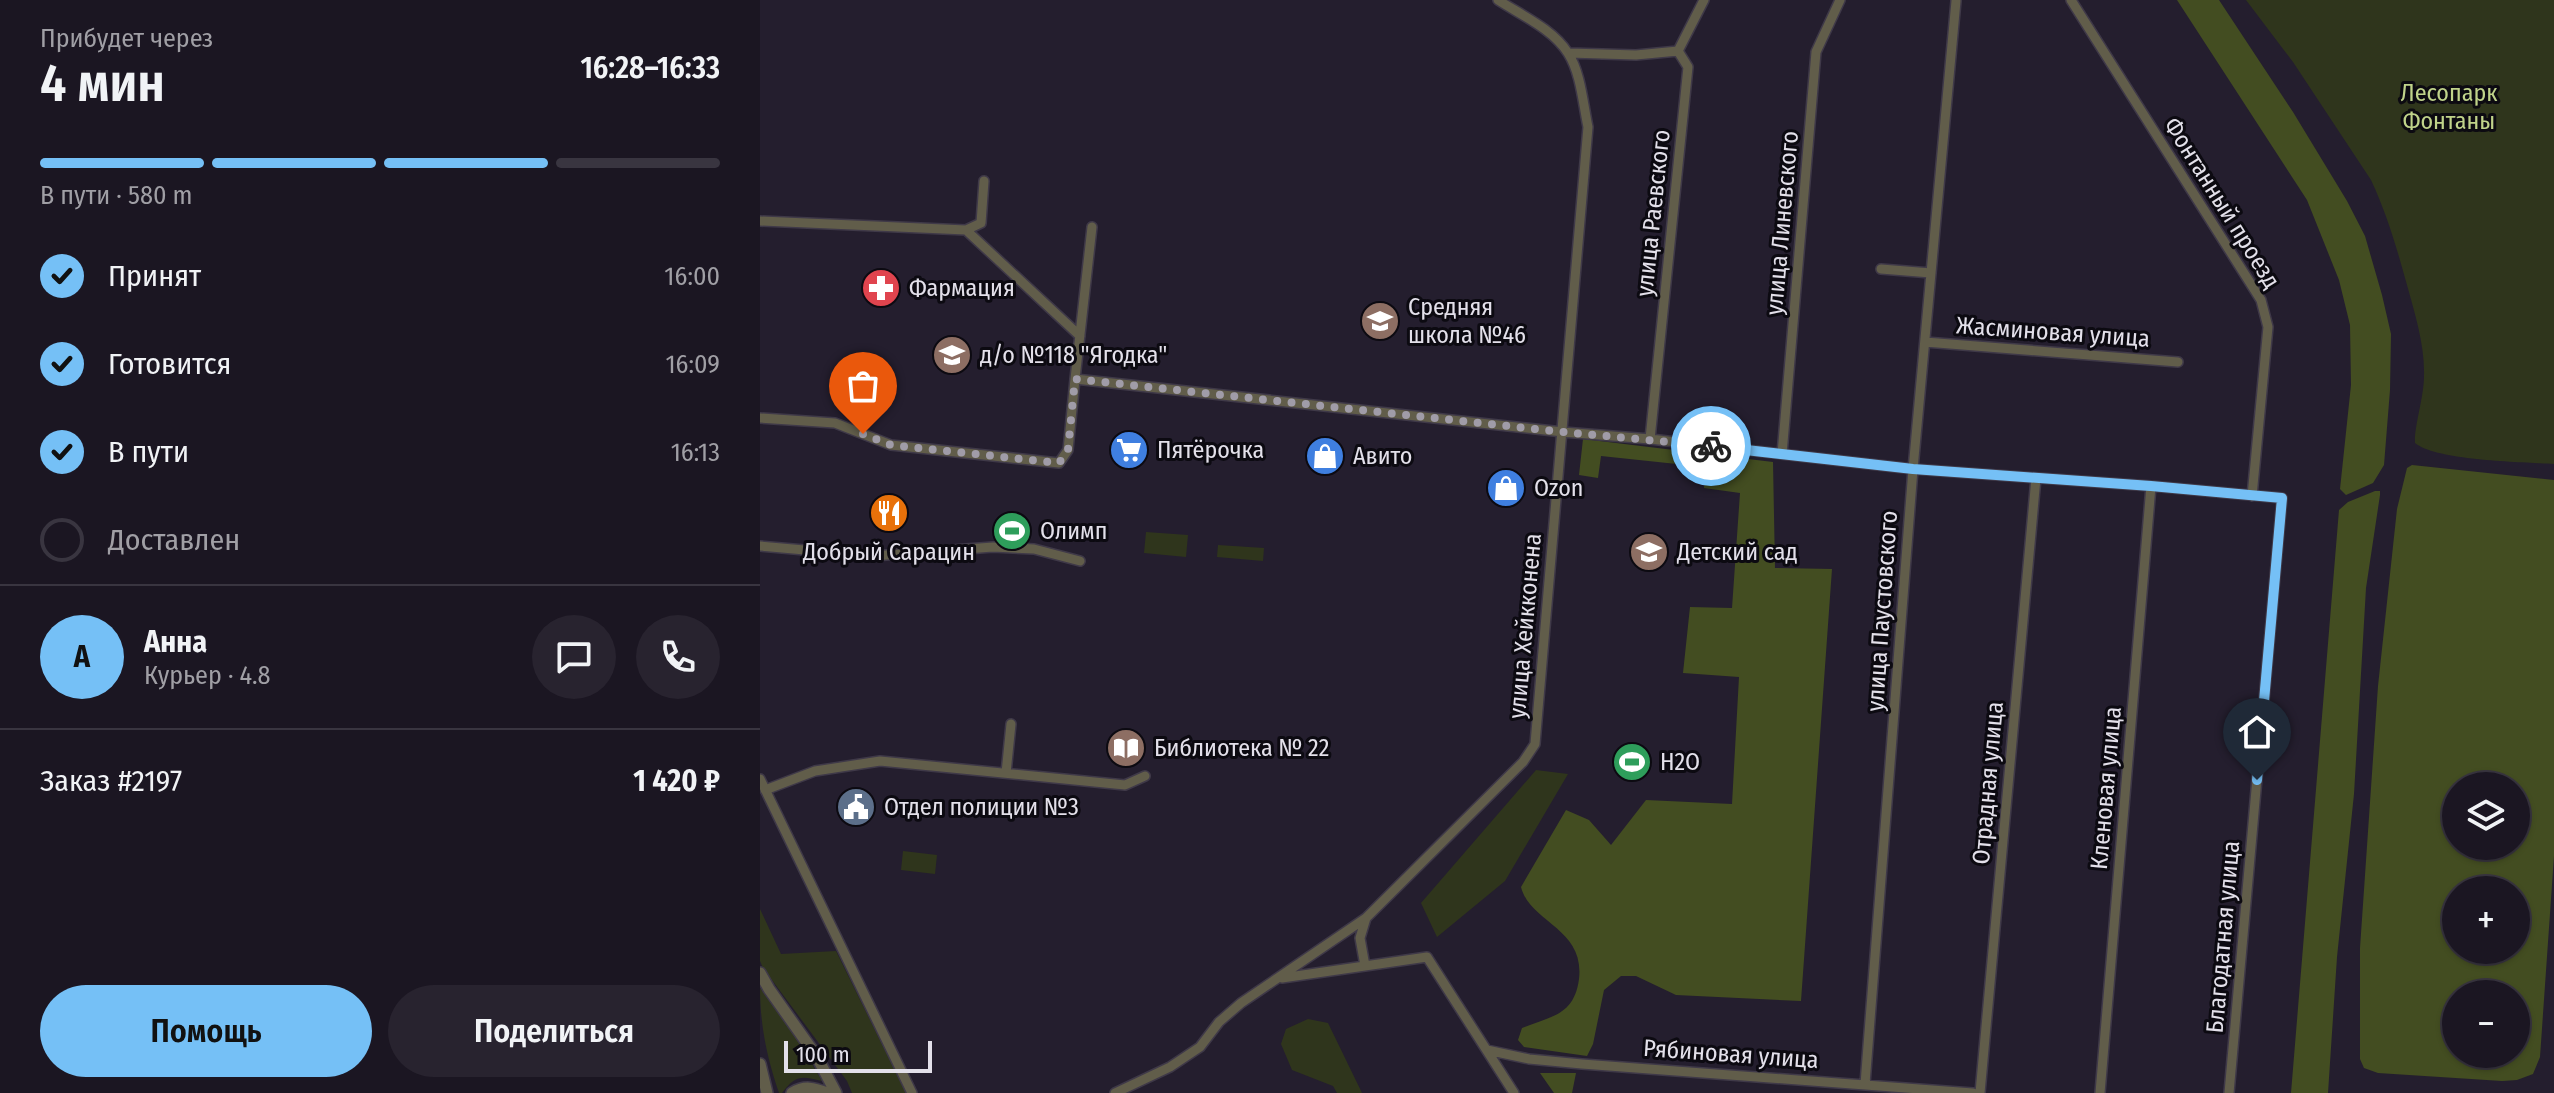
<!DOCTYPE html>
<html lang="ru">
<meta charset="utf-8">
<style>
:root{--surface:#1b1622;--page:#28232f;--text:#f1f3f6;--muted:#a09fa5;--line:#393540;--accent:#75c0f6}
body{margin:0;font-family:"Fira Sans Condensed",sans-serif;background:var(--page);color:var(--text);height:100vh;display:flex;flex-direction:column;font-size:30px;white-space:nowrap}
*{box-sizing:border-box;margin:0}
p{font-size:26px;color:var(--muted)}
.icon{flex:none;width:44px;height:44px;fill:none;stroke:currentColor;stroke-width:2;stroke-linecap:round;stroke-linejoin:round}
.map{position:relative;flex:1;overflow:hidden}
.details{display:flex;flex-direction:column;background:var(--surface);width:760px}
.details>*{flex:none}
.tools{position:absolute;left:1682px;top:772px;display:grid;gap:16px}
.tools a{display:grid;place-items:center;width:88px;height:88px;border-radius:50%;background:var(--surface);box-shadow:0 2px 6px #0004,0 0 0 2px var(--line);font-size:40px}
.scale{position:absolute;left:24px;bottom:20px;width:148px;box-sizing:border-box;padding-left:8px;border:4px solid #e3e0ea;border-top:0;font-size:22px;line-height:28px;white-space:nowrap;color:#e3e0ea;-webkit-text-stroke:6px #0c0a11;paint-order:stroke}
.pin{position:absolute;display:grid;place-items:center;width:68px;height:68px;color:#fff;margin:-82px -34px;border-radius:50% 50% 50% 0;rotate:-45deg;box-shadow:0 0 8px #0007}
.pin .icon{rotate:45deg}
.courier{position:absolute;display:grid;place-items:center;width:80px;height:80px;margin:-40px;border:6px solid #75c0f6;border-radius:50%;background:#fff;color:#222;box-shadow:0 2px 10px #0007}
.headline em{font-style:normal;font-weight:600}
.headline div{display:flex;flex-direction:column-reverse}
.headline{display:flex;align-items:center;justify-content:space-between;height:136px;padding:0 40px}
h1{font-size:52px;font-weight:600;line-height:60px}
.bar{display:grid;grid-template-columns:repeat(4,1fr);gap:12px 8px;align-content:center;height:96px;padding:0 40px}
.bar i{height:10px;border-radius:6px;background:var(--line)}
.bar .active{background:var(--accent)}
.bar p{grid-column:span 4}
.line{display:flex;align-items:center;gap:20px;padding:0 40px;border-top:2px solid var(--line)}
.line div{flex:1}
.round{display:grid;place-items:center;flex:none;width:84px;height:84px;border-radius:42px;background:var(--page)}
ol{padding:0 40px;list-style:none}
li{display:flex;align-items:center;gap:24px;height:88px}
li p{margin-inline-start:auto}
li .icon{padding:8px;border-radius:50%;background:var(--accent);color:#111;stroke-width:4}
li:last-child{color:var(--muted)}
li i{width:44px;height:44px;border:4px solid var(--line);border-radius:50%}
.primary-button{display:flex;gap:16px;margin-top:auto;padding:16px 40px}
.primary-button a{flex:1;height:92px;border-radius:48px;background:var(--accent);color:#111;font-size:32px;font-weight:600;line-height:92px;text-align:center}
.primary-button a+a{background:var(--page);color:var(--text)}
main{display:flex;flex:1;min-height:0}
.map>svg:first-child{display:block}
.green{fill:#2f351c}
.forest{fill:#434d21;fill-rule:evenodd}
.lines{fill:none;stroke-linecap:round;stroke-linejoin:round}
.minor-casing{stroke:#3f3948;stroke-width:12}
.tertiary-casing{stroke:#3f3948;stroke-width:14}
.minor{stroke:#615d4a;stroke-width:9}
.tertiary{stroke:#615d4a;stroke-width:11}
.done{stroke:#a09ca8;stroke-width:8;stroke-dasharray:0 14.4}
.route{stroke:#75c0f6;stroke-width:10}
.labels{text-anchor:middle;stroke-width:6;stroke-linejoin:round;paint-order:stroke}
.park-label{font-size:24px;fill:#c0d38a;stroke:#0c0a11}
.street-label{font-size:24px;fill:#e3e0ea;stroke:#0c0a11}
.poi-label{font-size:24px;fill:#e3e0ea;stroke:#0c0a11;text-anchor:start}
</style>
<main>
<section class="details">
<div class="headline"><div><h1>4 мин</h1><p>Прибудет через</p></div><em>16:28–16:33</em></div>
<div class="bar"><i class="active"></i><i class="active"></i><i class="active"></i><i></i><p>В пути · 580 m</p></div>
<ol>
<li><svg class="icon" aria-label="check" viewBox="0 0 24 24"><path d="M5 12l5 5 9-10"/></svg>Принят<p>16:00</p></li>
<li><svg class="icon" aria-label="check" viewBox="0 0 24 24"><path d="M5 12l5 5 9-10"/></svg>Готовится<p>16:09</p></li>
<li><svg class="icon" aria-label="check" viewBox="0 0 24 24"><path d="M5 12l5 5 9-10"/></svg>В пути<p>16:13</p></li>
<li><i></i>Доставлен</li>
</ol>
<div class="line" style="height:144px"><b class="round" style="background:var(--accent);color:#111">А</b><div><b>Анна</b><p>Курьер · 4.8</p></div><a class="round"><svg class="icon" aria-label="chat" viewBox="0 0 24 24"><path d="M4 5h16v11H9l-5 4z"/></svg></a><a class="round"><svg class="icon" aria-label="phone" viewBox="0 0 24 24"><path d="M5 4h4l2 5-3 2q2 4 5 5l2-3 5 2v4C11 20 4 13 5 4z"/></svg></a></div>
<div class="line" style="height:104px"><div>Заказ #2197</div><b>1 420 ₽</b></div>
<div class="primary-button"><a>Помощь</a><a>Поделиться</a></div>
</section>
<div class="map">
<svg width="1794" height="1093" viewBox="0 0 1794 1093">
<rect width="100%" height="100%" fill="#241e2e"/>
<path class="green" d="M1486 0H1794V464C1764 462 1677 461 1655 443 1654 427 1664 397 1664 376 1665 346 1655 314 1647 285 1637 249 1627 214 1611 180L1533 62Z
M386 532 428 535 426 557 384 553Z
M458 545 504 548 503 561 457 557Z
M776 770 808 774 745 881 677 937 661 903Z
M143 851 177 855 175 874 141 870Z
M0 909 21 954 76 951 146 1093H92L87 1081 3 968 0 961Z
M0 988 41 1045 62 1081C41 1076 36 1075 22 1093H19C7 1058 0 1025 0 988Z
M548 1019 568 1023 602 1093H577L573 1086 532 1070 521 1044 526 1029Z"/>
<path class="forest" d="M1417 0H1459L1533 112 1587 201 1605 236 1622 295 1631 334 1630 390 1624 465 1613 483 1586 495 1580 489 1591 385 1590 325 1579 280 1547 200Z
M823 439 1013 462 1015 568 1072 569 1041 1001 916 995 876 976H861L844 990 833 1044 827 1056 764 1047 758 1040 762 1028C791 1016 814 1016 819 979 825 928 770 923 761 887L806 810 829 820 851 845 886 800 972 804 979 677 923 673 930 607 972 608 980 493 944 488 945 467 841 456 838 478 819 475Z
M1652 465 1794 480V856L1780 1057 1773 1074 1757 1080 1742 1081 1618 1073 1604 1068 1600 1059V948L1618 686 1637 509 1647 468ZM1756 786V846H1696V786ZM1756 890V950H1696V890ZM1756 994V1054H1696V994Z
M1615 491H1620V495L1606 588 1594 794 1577 957 1568 1093H1531L1579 510 1588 502Z
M780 1073H816L812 1093H794Z"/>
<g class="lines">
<g class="minor-casing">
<path id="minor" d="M1311 0 1501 300 1508 327 1492 496
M809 53 876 55 918 51
M0 221 206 230 320 336
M332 227 315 379 803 432 890 439 1153 469 1391 486 1522 498 1469 1093
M206 230 221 223 224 181
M1121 269 1171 273
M1165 342 1418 362
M0 418 75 423 131 445 299 463 308 450 315 379
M890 439 928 67 918 51 944 0
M1022 454 1056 52 1080 0
M0 546 113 556 233 547 274 549 320 561
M246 773 251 724
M0 779 152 1093
M5 790 55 771 120 761 365 785 385 776
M605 966 600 938 606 918
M522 978 667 957 754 1093
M727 1050 769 1059 822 1064 1213 1093
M1105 1084 1153 469 1196 1
M355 1093 410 1067 440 1047 459 1022 481 1003 606 918 763 762 775 744 828 127C823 104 821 73 808 53 793 29 761 15 738 0
M1220 1093 1276 478
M1340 1093 1391 486"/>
</g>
<g class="tertiary-casing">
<path id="tertiary" d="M0 973 9 989 57 1057 76 1093
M0 1064 7 1093
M32 1093C45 1085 54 1088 67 1093"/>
</g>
<use href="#minor" class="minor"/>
<use href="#tertiary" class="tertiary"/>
</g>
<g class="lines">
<path class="done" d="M103 434 131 445 299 463 308 450 315 379 803 432 951 446"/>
<path class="route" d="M951 446 1153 469 1391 486 1522 498 1497 780"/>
</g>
<defs>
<g id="pharmacy-disc" transform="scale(2)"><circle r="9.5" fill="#e0444e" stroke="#0c0a11"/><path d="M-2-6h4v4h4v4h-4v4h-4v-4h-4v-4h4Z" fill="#fff"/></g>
<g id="school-disc" transform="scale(2)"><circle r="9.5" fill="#8d6e63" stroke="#0c0a11"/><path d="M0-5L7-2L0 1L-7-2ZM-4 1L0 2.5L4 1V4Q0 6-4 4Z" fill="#fff"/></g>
<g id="supermarket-disc" transform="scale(2)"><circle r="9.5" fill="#3f7fe0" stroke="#0c0a11"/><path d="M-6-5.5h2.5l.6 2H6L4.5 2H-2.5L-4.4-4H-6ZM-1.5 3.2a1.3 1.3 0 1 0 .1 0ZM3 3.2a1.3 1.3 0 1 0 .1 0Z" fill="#fff"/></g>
<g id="shop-disc" transform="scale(2)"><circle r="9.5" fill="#3f7fe0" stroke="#0c0a11"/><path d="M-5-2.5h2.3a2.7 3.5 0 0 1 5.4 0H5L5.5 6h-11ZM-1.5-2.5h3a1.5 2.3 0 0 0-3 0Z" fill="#fff"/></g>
<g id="restaurant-disc" transform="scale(2)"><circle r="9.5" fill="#e8710a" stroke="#0c0a11"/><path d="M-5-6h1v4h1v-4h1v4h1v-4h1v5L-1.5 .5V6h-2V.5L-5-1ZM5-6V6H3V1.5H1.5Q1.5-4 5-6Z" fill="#fff"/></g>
<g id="stadium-disc" transform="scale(2)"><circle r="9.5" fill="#2e9e5b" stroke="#0c0a11"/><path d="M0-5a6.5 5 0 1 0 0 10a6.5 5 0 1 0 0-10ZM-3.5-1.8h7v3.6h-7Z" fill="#fff"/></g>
<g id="library-disc" transform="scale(2)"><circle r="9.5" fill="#8d6e63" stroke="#0c0a11"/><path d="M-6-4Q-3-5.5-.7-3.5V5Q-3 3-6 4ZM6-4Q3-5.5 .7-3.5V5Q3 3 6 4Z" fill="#fff"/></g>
<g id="civic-disc" transform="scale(2)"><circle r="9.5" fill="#5c6f8a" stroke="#0c0a11"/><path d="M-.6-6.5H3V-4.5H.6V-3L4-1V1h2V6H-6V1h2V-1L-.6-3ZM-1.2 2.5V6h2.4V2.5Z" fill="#fff"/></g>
</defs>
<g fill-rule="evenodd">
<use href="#pharmacy-disc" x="121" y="288"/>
<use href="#school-disc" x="620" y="321"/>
<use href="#school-disc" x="192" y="355"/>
<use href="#supermarket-disc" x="369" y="450"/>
<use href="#shop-disc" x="565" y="456"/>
<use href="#shop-disc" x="746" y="488"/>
<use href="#restaurant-disc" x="129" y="513"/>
<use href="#stadium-disc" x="252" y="531"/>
<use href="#school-disc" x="889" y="552"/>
<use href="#library-disc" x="366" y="748"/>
<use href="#stadium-disc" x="872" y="762"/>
<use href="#civic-disc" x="96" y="807"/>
</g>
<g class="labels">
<g class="park-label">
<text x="1689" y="101">Лесопарк<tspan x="1689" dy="28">Фонтаны</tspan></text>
</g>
<g class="street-label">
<text transform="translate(1462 203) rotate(58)" y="8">Фонтанный проезд</text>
<text transform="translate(893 213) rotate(-84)" y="8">улица Раевского</text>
<text transform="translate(1022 223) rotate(-85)" y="8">улица Линевского</text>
<text transform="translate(1293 332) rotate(4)" y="8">Жасминовая улица</text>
<text transform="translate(1122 611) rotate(-86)" y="8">улица Паустовского</text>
<text transform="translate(765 626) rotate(-85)" y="8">улица Хейкконена</text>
<text transform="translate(1228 783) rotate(-85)" y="8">Отрадная улица</text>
<text transform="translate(1346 788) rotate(-85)" y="8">Кленовая улица</text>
<text transform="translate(1463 937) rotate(-85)" y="8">Благодатная улица</text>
<text transform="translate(971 1054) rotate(4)" y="8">Рябиновая улица</text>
</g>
<g class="poi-label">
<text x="149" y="296">Фармация</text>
<text x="648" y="315">Средняя<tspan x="648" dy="28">школа №46</tspan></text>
<text x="220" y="363">д/о №118 "Ягодка"</text>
<text x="397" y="458">Пятёрочка</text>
<text x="593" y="464">Авито</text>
<text x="774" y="496">Ozon</text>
<text x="280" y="539">Олимп</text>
<text x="129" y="560" text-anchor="middle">Добрый Сарацин</text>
<text x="917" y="560">Детский сад</text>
<text x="394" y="756">Библиотека № 22</text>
<text x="900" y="770">H2O</text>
<text x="124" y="815">Отдел полиции №3</text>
</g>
</g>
</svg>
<div class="tools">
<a><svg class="icon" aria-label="layers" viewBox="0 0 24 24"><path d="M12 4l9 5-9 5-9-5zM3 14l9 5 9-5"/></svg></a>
<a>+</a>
<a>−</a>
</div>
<div class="scale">100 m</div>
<div class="pin" style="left:103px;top:434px;background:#ea580c"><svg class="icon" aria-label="bag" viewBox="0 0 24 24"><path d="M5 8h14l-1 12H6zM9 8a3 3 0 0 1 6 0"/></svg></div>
<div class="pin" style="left:1497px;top:780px;background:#1f2937"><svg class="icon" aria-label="home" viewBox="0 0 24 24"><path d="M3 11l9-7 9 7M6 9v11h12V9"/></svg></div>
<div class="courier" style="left:951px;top:446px"><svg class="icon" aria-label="bike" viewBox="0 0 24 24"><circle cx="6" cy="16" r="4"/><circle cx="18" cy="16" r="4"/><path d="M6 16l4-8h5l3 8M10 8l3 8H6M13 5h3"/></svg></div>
</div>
</main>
